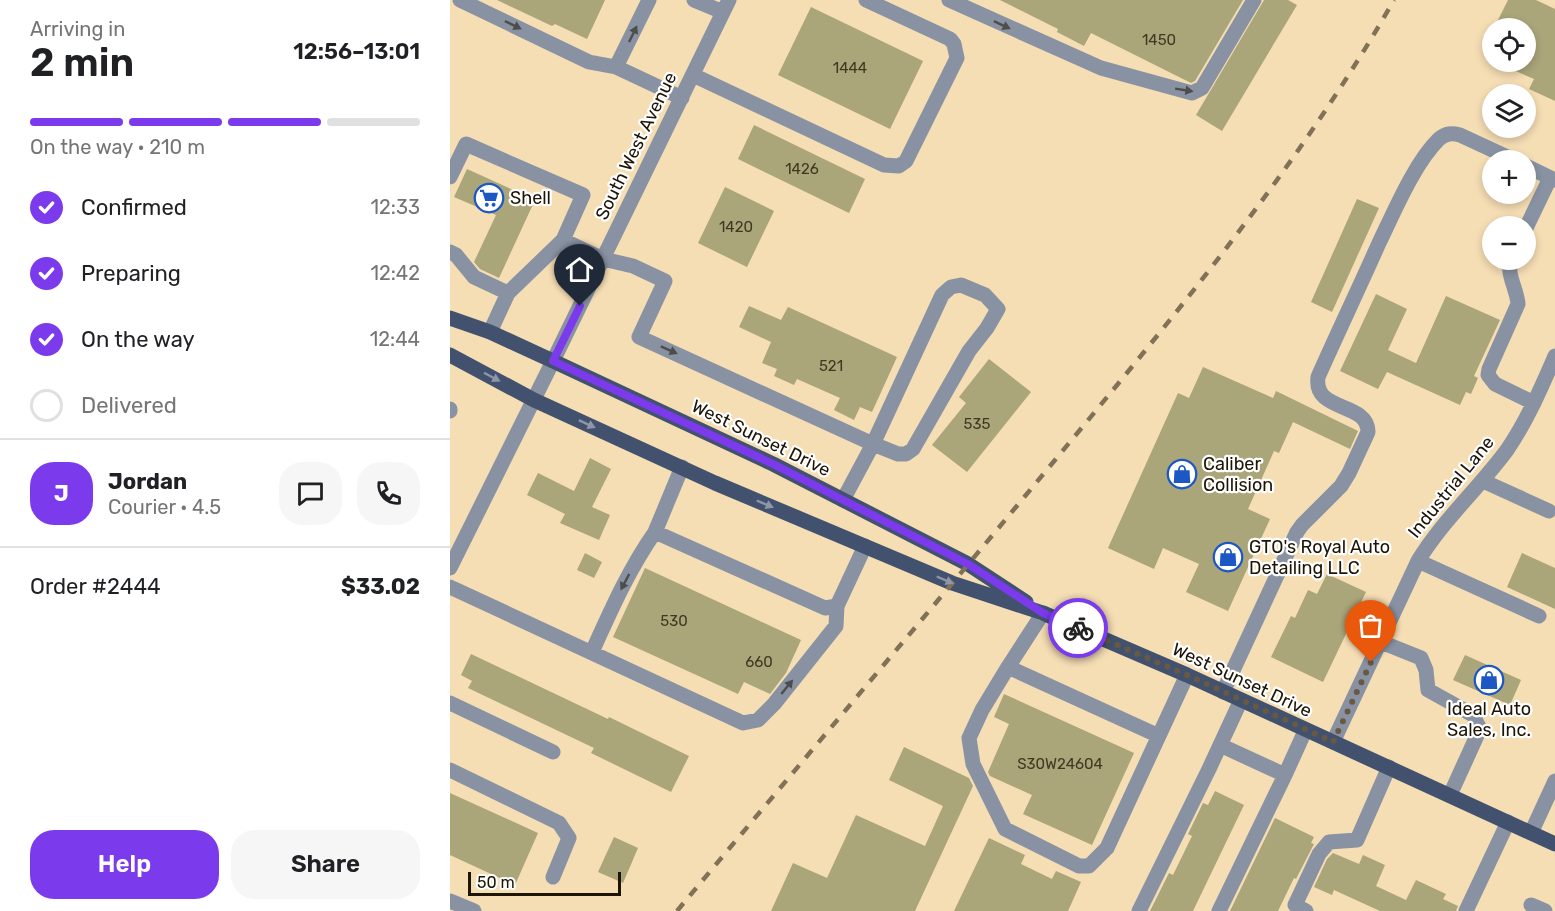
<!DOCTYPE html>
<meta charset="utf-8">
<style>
:root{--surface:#fff;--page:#f6f6f6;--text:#202124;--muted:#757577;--line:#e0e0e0;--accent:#7c3aed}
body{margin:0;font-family:Rubik,sans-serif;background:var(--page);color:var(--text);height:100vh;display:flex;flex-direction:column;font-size:22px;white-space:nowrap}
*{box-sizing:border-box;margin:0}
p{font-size:20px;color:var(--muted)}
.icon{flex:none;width:33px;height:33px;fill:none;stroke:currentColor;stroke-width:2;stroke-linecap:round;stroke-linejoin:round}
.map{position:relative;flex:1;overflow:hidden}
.details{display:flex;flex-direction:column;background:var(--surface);width:450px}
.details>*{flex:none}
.tools{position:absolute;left:1032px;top:18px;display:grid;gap:12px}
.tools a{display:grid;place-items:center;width:54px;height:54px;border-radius:50%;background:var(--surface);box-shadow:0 3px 9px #0003;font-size:30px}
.scale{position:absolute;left:18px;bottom:15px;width:153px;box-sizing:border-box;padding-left:6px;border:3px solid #1c1405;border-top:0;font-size:16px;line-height:21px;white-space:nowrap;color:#1c1405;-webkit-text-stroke:4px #fff;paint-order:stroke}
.pin{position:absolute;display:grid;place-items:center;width:51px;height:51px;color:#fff;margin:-62px -26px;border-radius:50% 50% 50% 0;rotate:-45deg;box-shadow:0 0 6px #0007}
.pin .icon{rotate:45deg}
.courier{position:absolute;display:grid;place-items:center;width:60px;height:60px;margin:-30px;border:4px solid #7c3aed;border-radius:50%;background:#fff;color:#222;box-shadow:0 2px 8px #0007}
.summary em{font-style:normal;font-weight:600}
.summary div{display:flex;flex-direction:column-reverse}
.summary{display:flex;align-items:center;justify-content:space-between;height:102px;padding:0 30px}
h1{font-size:39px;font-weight:600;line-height:45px}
.bar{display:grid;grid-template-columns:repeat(4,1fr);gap:9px 6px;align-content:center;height:72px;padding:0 30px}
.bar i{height:8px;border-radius:4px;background:var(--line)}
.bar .selected{background:var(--accent)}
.bar p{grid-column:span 4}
.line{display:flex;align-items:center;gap:15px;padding:0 30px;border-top:2px solid var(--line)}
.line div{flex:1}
.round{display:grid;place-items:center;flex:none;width:63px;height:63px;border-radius:24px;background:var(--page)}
ol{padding:0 30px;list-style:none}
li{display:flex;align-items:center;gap:18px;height:66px}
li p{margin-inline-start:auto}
li .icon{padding:6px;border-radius:50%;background:var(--accent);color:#fff;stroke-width:4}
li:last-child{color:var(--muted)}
li i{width:33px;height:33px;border:3px solid var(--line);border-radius:50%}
.primary-button{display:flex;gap:12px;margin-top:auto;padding:12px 30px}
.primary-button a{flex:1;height:69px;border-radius:24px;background:var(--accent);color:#fff;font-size:24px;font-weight:600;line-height:69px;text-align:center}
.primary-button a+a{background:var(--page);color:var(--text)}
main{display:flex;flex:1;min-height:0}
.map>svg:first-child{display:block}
.building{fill:#aba57a}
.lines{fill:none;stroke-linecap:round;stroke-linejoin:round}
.minor{stroke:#8992a3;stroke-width:15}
.major{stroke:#42526e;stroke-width:15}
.rail{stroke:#817156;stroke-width:4.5;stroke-dasharray:10 10;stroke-linecap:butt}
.oneway{fill:#4d4d4c}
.oneway2{fill:#8e97a8}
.done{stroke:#685a42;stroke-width:6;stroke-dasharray:0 10.8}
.route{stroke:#7c3aed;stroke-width:8}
.labels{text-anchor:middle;stroke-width:4.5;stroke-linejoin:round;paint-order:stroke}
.number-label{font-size:15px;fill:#403822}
.street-label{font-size:18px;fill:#1c1405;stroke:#fff}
.poi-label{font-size:18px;fill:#1c1405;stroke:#fff;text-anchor:start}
</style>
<main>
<section class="details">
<div class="summary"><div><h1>2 min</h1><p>Arriving in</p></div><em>12:56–13:01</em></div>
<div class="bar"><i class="selected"></i><i class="selected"></i><i class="selected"></i><i></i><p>On the way · 210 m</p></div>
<ol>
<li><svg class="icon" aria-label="check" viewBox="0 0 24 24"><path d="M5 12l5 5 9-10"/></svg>Confirmed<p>12:33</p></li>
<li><svg class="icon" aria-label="check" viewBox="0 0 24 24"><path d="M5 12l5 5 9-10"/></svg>Preparing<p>12:42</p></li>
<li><svg class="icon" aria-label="check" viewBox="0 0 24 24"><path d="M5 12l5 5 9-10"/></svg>On the way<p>12:44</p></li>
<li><i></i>Delivered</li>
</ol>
<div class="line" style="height:108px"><b class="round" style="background:var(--accent);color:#fff">J</b><div><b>Jordan</b><p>Courier · 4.5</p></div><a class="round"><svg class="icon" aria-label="chat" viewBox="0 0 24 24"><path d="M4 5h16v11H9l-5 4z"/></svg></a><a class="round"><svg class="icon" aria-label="phone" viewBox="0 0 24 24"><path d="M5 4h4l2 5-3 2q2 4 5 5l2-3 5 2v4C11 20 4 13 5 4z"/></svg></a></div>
<div class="line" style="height:78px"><div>Order #2444</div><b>$33.02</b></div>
<div class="primary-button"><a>Help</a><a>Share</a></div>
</section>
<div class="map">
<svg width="1105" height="911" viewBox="0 0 1105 911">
<rect width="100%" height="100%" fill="#f5ddb4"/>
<path class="building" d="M47 0H155L137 39 105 24 102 26Z
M550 0H793L745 81 741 83 641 33 634 46 607 32 608 29Z
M814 0H838L847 5 772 131 746 115Z
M1058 0H1086L1105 9V101L1079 89 1084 79 1045 62H1076V28H1044Z
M361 7 473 61 440 129 328 75Z
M304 125 415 179 399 213 288 159Z
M17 169 85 200 49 278 30 269 24 262 46 215 4 197Z
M275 187 324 211 297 267 248 243Z
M907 199 929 208 882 312 861 302Z
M926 294 957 309 938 350 966 363 996 296 1050 320 1024 376 1028 378 1021 394 1016 392 1010 405 937 372 928 389 890 371Z
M299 306 331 320 338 307 447 357 422 412 410 407 404 420 384 410 390 398 347 379 344 385 324 376 327 369 312 363 321 342 289 327Z
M539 359 581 392 517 472 482 445 516 403 509 397Z
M753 367 823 398 826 391 908 431 900 449 843 422 829 453 824 451 798 509 820 519 778 611 736 592 749 564 713 548 704 569 658 548 728 393 739 398Z
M140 458 161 469 142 507 160 515 149 540 110 523 115 514 77 495 88 473 124 491Z
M135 553 152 562 144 578 127 570Z
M1072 553 1105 568V609L1057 587Z
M195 568 351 640 336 673 320 694 294 682 288 694 163 637Z
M877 574 916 592 873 682 821 657 841 616 845 618 858 590 867 594Z
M21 654 158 719 159 717 239 756 221 792 141 753 144 748 18 688 22 681 11 675Z
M1015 655 1071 680 1060 705 1003 680Z
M554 694 684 753 642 845 573 814 582 795 540 776 538 772 559 724 544 717Z
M454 747 519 778 523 786 465 911H321L343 863 377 878 406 815 475 846 493 806 439 780Z
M765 791 794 805 743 911H700L719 873 723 875 742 836 738 834 753 803 758 805Z
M0 793 88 833 65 885 0 855Z
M825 818 864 837 861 843 864 844 846 879 844 878 828 911H780Z
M164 837 188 848 173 883 148 872Z
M539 838 575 855 571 864 602 879 606 871 631 882 618 911H504Z
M883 853 909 864 913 855 935 865 926 886 956 900 966 880 996 894 993 899 1008 906 1006 911H930L884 890 882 895 864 887 877 859Z"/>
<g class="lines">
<path class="minor" d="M10 0 139 62 166 67 232 98
M244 0 273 12
M499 0 651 68 742 93 752 88 804 0
M166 67 199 0
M243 75 434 165 449 166 456 161 507 58 504 44 500 39 416 0
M1076 166 1105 180
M0 177 16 144 133 195 113 240
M1076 228 1100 178
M0 252 6 255 24 277 58 293 40 332
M1061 260C1056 274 1067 289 1068 304L1039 369 1038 375 1045 384 1084 403
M511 285 535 295 548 309 537 328 519 351 463 449 456 454H448L423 444 492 295 501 287Z
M58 293 113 240 153 259 183 266 215 281 189 337 423 444 393 500
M0 409V411
M232 467 205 532 375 608 387 606 415 546
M1033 481 1099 511
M968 561 1089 616
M0 568 103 361 279 0
M0 587 293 723 308 720 324 704 382 631 386 626 387 606
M593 613 558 667 532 710 519 738 523 764 555 829 629 866H639L657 848 737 675
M931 642 971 658 976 670 978 690 1023 715 1030 729 1000 795
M142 652C161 610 179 569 205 532
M558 667 709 736
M773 692 847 532 852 525 891 486 899 473 918 432C918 401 863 413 868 377 888 332 909 288 929 243 944 212 965 162 989 139 996 133 1002 133 1010 135L1064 160
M0 703 103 752
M883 742 968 561C993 520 1029 488 1057 450 1077 421 1091 388 1105 356
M0 770 109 823 119 838 103 877
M835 775 855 731
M1081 833 1105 781
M0 901 24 911
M1081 905 1095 911
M689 911 759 769 791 700
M769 911 835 775 770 745
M856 911 845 905 869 854 879 842 907 840 939 767
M1016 911 1058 822"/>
<path class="major" d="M0 318 40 332 103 361 323 464 518 564 576 602
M0 355 84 400 265 483 502 583 593 613 737 675 1105 844"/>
<path class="rail" d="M227 911C353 760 480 611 605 460 727 313 849 166 944 0"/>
</g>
<defs><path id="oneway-solid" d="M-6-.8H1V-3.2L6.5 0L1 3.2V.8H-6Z" transform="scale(1.5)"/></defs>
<g class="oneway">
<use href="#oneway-solid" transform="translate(63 25) rotate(26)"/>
<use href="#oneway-solid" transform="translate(552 25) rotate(25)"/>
<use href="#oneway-solid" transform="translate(183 34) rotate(-64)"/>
<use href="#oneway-solid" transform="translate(734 90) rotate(9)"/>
<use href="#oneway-solid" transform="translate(219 350) rotate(24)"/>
<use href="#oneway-solid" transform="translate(175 582) rotate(118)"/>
<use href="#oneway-solid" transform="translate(337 687) rotate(-51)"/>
</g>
<g class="oneway2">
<use href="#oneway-solid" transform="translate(42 377) rotate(28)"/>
<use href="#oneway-solid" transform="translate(137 424) rotate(25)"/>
<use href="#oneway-solid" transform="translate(315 504) rotate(23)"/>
<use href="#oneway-solid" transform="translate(495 580) rotate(23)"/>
</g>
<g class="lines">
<path class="done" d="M628 628 737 675 883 742 921 662"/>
<path class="route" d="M130 306 103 361 323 464 393 500 518 564 593 613 628 628"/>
</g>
<defs>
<g id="supermarket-ring" transform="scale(1.5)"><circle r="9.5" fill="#fff" stroke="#1d57c3" stroke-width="1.5"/><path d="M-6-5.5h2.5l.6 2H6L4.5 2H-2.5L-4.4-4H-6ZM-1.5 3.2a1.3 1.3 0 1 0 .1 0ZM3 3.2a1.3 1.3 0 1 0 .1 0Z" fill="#1d57c3"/></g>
<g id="shop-ring" transform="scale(1.5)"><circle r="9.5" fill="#fff" stroke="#1d57c3" stroke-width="1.5"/><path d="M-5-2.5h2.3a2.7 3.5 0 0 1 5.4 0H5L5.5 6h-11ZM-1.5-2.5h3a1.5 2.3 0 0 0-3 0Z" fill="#1d57c3"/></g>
</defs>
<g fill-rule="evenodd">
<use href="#supermarket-ring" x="39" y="198"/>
<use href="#shop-ring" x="732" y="474"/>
<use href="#shop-ring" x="778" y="557"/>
<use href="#shop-ring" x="1039" y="680"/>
</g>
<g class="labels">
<g class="number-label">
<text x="709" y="45">1450</text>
<text x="400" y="73">1444</text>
<text x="352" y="174">1426</text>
<text x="286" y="232">1420</text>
<text x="381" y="371">521</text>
<text x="527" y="429">535</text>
<text x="224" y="626">530</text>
<text x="309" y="667">660</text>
<text x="610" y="769">S30W24604</text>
</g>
<g class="street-label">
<text transform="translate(186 146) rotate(-64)" y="6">South West Avenue</text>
<text transform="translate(311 438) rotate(26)" y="6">West Sunset Drive</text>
<text transform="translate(1001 487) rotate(-51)" y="6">Industrial Lane</text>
<text transform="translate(792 680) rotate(25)" y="6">West Sunset Drive</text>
</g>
<g class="poi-label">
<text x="60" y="204">Shell</text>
<text x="753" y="470">Caliber<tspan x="753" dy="21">Collision</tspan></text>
<text x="799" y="553">GTO's Royal Auto<tspan x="799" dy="21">Detailing LLC</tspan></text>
<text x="1039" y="715" text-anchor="middle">Ideal Auto<tspan x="1039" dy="21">Sales, Inc.</tspan></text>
</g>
</g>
</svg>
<div class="tools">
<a><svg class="icon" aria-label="locate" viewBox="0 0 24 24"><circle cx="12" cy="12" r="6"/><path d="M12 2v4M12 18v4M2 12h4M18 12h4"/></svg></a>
<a><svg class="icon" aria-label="layers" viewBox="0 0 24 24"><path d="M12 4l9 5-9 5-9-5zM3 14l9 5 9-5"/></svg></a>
<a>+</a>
<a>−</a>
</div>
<div class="scale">50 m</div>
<div class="pin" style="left:921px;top:662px;background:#ea580c"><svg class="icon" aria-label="bag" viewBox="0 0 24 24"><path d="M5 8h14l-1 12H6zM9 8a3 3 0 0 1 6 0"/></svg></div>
<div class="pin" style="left:130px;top:306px;background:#1f2937"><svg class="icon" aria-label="home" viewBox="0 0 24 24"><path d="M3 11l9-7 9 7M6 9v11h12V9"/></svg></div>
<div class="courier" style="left:628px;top:628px"><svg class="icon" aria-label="bike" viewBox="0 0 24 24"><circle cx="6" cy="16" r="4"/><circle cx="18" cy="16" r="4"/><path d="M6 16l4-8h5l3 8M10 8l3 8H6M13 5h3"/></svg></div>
</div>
</main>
